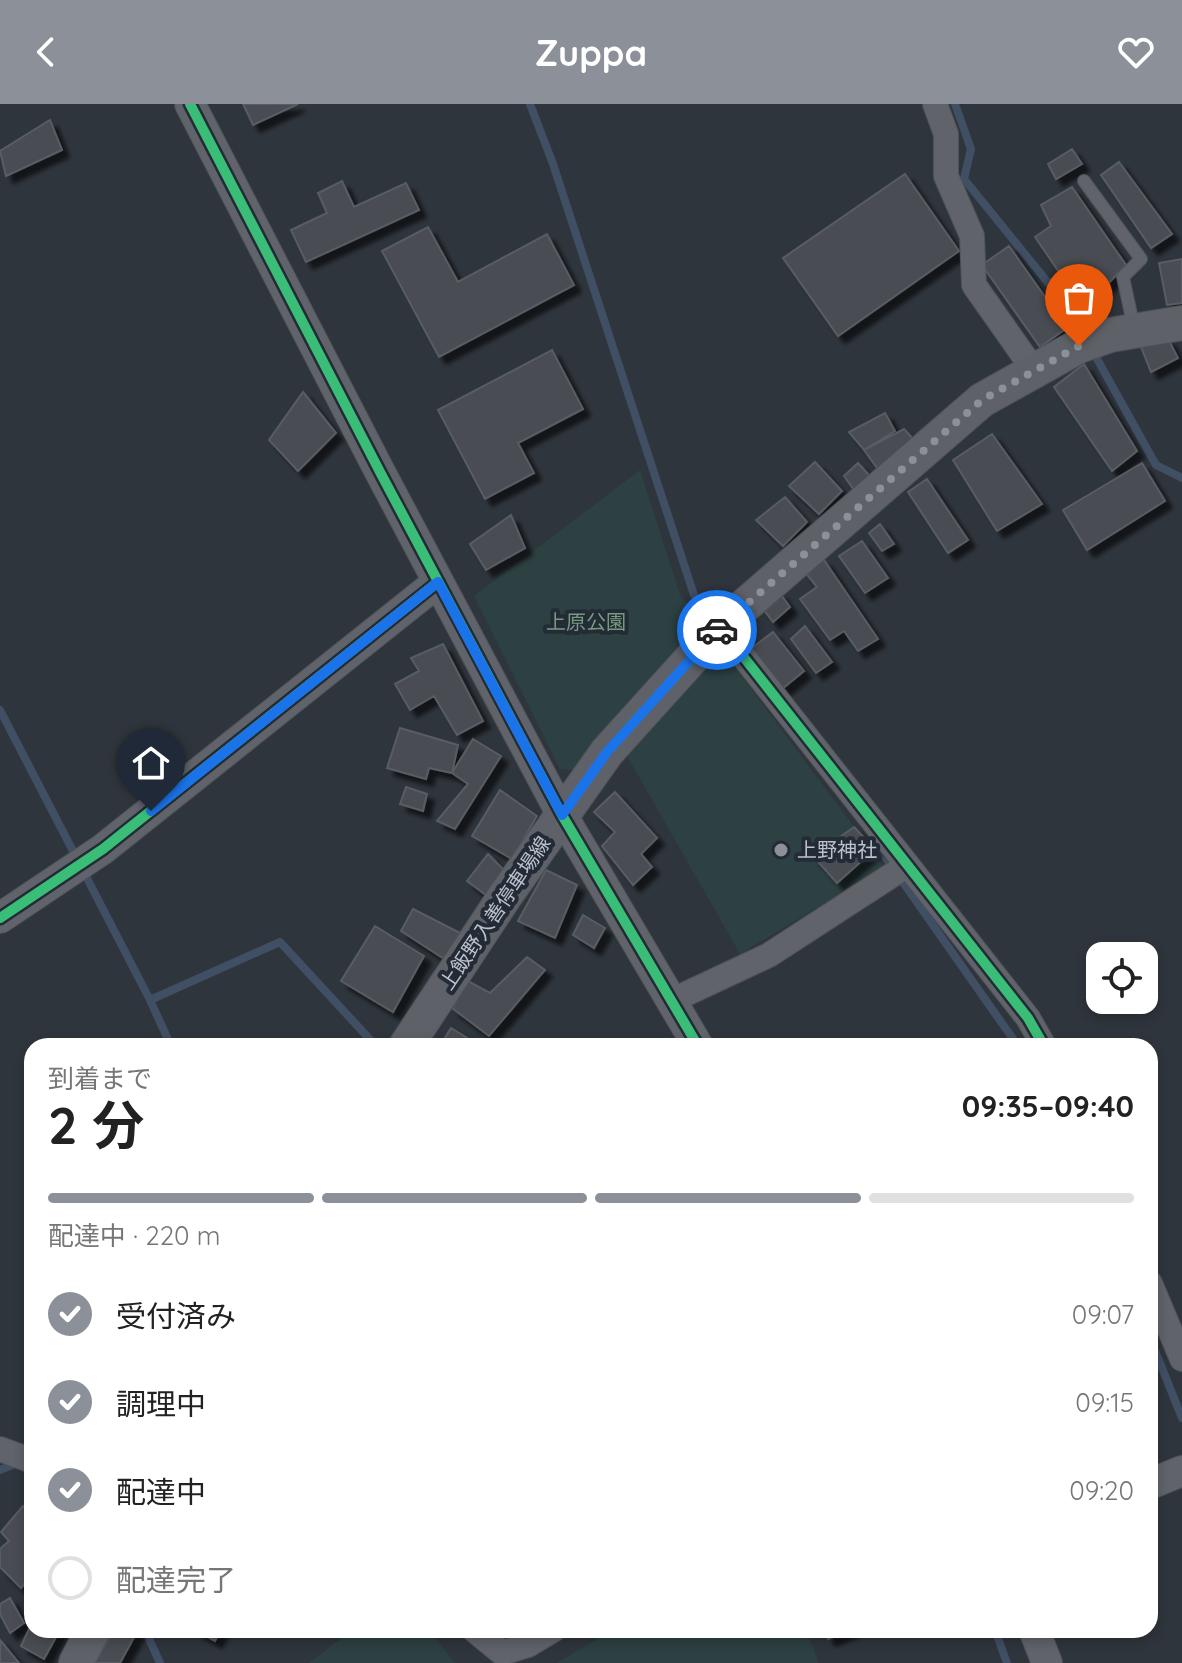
<!DOCTYPE html>
<html lang="ja">
<meta charset="utf-8">
<style>
:root{--surface:#fff;--page:#f6f6f6;--text:#222;--muted:#767676;--line:#e0e0e0;--accent:#8b9099}
body{margin:0;font-family:Quicksand,"Noto Sans JP",sans-serif;background:var(--page);color:var(--text);height:100vh;display:flex;flex-direction:column;font-size:30px;white-space:nowrap}
*{box-sizing:border-box;margin:0}
p{font-size:26px;color:var(--muted)}
.icon{flex:none;width:44px;height:44px;fill:none;stroke:currentColor;stroke-width:2;stroke-linecap:round;stroke-linejoin:round}
.map{position:relative;flex:1;overflow:hidden}
.drawer{position:absolute;left:24px;top:934px;width:1134px;height:600px;display:flex;flex-direction:column;background:var(--surface);border-radius:24px;box-shadow:0 4px 12px #0003}
.drawer>*{flex:none}
.buttons{position:absolute;left:1086px;top:838px;display:grid;gap:16px}
.buttons a{display:grid;place-items:center;width:72px;height:72px;border-radius:16px;background:var(--surface);box-shadow:0 4px 12px #0003;font-size:40px}
.pin{position:absolute;display:grid;place-items:center;width:68px;height:68px;color:#fff;margin:-82px -34px;border-radius:50% 50% 50% 0;rotate:-45deg;box-shadow:0 0 8px #0007}
.pin .icon{rotate:45deg}
.courier{position:absolute;display:grid;place-items:center;width:80px;height:80px;margin:-40px;border:6px solid #1a73e8;border-radius:50%;background:#fff;color:#222;box-shadow:0 2px 10px #0007}
.summary em{font-style:normal;font-weight:700}
.summary div{display:flex;flex-direction:column-reverse}
.summary{display:flex;align-items:center;justify-content:space-between;height:136px;padding:0 24px}
h1{font-size:52px;font-weight:700;line-height:60px}
.bar{display:grid;grid-template-columns:repeat(4,1fr);gap:12px 8px;align-content:center;height:96px;padding:0 24px}
.bar i{height:10px;border-radius:6px;background:var(--line)}
.bar .current{background:var(--accent)}
.bar p{grid-column:span 4}
ol{padding:0 24px;list-style:none}
li{display:flex;align-items:center;gap:24px;height:88px}
li p{margin-inline-start:auto}
li .icon{padding:8px;border-radius:50%;background:var(--accent);color:#fff;stroke-width:4}
li:last-child{color:var(--muted)}
li i{width:44px;height:44px;border:4px solid var(--line);border-radius:50%}
header{display:flex;justify-content:space-between;align-items:center;height:104px;padding:0 24px;background:var(--accent);color:#fff;font-size:36px;font-weight:700}
.map>svg:first-child{display:block}
.green{fill:#2d4042}
.lines{fill:none;stroke-linecap:round;stroke-linejoin:round}
.stream{stroke:#404f64;stroke-width:8}
.building{fill:#494d53;stroke:#585c63;stroke-width:2;filter:url(#shadow)}
.service-casing{stroke:#4e5157;stroke-width:14}
.minor-casing{stroke:#4e5157;stroke-width:26}
.tertiary-casing{stroke:#4e5157;stroke-width:32}
.secondary-casing{stroke:#4e5157;stroke-width:36}
.service{stroke:#60636a;stroke-width:12}
.minor{stroke:#60636a;stroke-width:24}
.tertiary{stroke:#60636a;stroke-width:30}
.secondary{stroke:#5e6268;stroke-width:34}
.cycleway-casing{stroke:#232b37;stroke-width:15}
.cycleway{stroke:#3abd76;stroke-width:10}
.done{stroke:#8b9099;stroke-width:8;stroke-dasharray:0 14.4}
.route{stroke:#1a73e8;stroke-width:10}
.poi-dot{fill:#8b9099;stroke:#232b37;stroke-width:3}
.labels{text-anchor:middle;stroke-width:8;stroke-linejoin:round;paint-order:stroke}
.park-label{font-size:20px;fill:#759a7e;stroke:#232b37}
.poi-label{font-size:20px;fill:#bcc1cb;stroke:#232b37;text-anchor:start}
.street-label{font-size:20px;fill:#bcc1cb;stroke:#232b37}
</style>
<header><svg class="icon" aria-label="back" viewBox="0 0 24 24"><path d="M15 5l-7 7 7 7"/></svg>Zuppa<svg class="icon" aria-label="heart" viewBox="0 0 24 24"><path d="M12 20l-8-8c-3-5 5-10 8-4 3-6 11-1 8 4z"/></svg></header>
<div class="map">
<svg width="1182" height="1559" viewBox="0 0 1182 1559">
<defs>
<filter id="shadow"><feDropShadow dx="7" dy="7" stdDeviation="2" flood-color="#0009"/></filter>
</defs>
<rect width="100%" height="100%" fill="#2f353c"/>
<path class="green" d="M640 366 680 491 705 519 579 667 560 665 474 492Z
M717 539 884 763 740 850 623 645Z
M352 1526H428L455 1559H309Z
M613 1526H806L819 1559H557Z"/>
<g class="lines">
<path class="stream" d="M530 0 553 60 694 491 714 519
M955 0 971 45 964 75 1080 218 1086 232
M1091 244 1156 361 1182 374
M0 606 150 896 280 838 376 942
M876 740 1018 942
M150 896 171 942
M1150 1234 1182 1314
M0 1366 17 1359
M145 1526 160 1559
M995 1526 1007 1559"/>
</g>
<path class="building" d="M243 0H298L253 21Z
M50 16 62 46 6 72 0 47Z
M1072 45 1082 60 1056 75 1048 60Z
M1119 58 1172 130 1151 144 1101 71Z
M905 70 959 147 838 232 783 154Z
M342 77 354 103 406 79 419 106 306 158 291 126 327 109 318 89Z
M1072 83 1126 161 1101 187 1088 175 1072 187 1035 133 1051 122 1041 101Z
M428 123 458 178 547 130 574 181 439 253 382 147Z
M1009 142 1067 224 1040 243 982 161Z
M1182 155V199L1167 201 1159 159Z
M1168 235 1178 254 1151 268 1141 243Z
M552 246 583 305 518 339 534 369 485 395 438 306Z
M1084 260 1137 347 1112 367 1054 283Z
M303 288 336 329 298 367 269 336Z
M885 309 895 327 864 346 849 328Z
M904 325 916 338 880 368 864 346Z
M992 330 1042 400 997 427 953 356Z
M815 358 842 387 819 410 789 382Z
M858 359 871 373 854 386 844 372Z
M1142 359 1165 397 1087 446 1063 406Z
M927 375 968 436 948 449 908 388Z
M785 393 807 418 783 442 756 416Z
M511 411 525 444 486 466 470 440Z
M880 420 894 440 882 447 869 429Z
M862 437 888 474 865 489 839 452Z
M824 456 878 535 858 547 844 527 830 536 800 495 817 483 804 467Z
M779 488 790 503 773 518 760 501Z
M805 522 832 558 816 569 791 535Z
M773 528 804 567 782 585 752 544Z
M443 540 483 617 457 631 434 592 410 606 395 580 419 567 411 554Z
M400 624 458 641 452 669 429 664 426 675 387 664Z
M473 635 501 652 455 725 437 717 468 680 452 669Z
M406 683 427 690 423 707 400 700Z
M500 686 537 712 512 755 472 732Z
M615 688 657 734 641 750 652 763 633 781 602 742 615 728 594 708Z
M854 723 875 745 837 779 813 752Z
M488 750 504 766 486 791 467 777Z
M546 766 577 781 555 834 518 817Z
M413 805 462 830 446 856 401 827Z
M583 811 605 824 594 844 573 831Z
M375 822 424 852 393 908 341 877Z
M527 853 545 866 489 932 452 904 468 877 490 889Z
M451 924 477 940 475 942H440Z
M23 1402 32 1411V1472L21 1484 0 1463V1445L9 1437 1 1428Z
M10 1494 24 1519 10 1529 0 1510V1500Z
M32 1519V1526H60L44 1555 21 1542Z
M114 1526H138L120 1559H94Z
M195 1526H221L215 1537Z
M825 1526H852L828 1535Z
M0 1536 19 1559H0Z"/>
<g class="lines">
<g class="service-casing">
<path id="service" d="M1084 77 1141 155 1123 173 1134 224"/>
</g>
<g class="minor-casing">
<path id="minor" d="M935 0 946 30V72L972 132 974 181 1033 265
M720 523 1028 914 1044 942
M671 897 769 851 906 762
M1150 1179 1182 1255
M0 1345 32 1357
M474 1526 502 1549 528 1541 553 1526"/>
</g>
<g class="tertiary-casing">
<path id="tertiary" d="M190 0 380 368 562 711 698 942
M0 814 103 745 438 478
M1150 1380 1182 1367
M1034 1526 1047 1559"/>
</g>
<g class="secondary-casing">
<path id="secondary" d="M406 942 505 792 607 648 720 523 982 296 1079 242 1110 231 1182 219
M76 1559 93 1526"/>
</g>
<use href="#service" class="service"/>
<use href="#minor" class="minor"/>
<use href="#tertiary" class="tertiary"/>
<use href="#secondary" class="secondary"/>
<g class="cycleway-casing">
<path id="cycleway" d="M190 0 380 368 562 711 698 942
M720 523 1028 914 1044 942
M0 814 103 745 438 478"/>
</g>
<use href="#cycleway" class="cycleway"/>
</g>
<g class="lines">
<path class="done" d="M717 526 982 296 1079 242"/>
<path class="route" d="M151 707 438 478 562 711 607 648 717 526"/>
</g>
<circle class="poi-dot" cx="781" cy="746" r="8"/>
<g class="labels">
<g class="park-label">
<text x="586" y="525">上原公園</text>
</g>
<g class="poi-label">
<text x="797" y="753">上野神社</text>
</g>
<g class="street-label">
<text transform="translate(495 809) rotate(-56)" y="7">上飯野入善停車場線</text>
</g>
</g>
</svg>
<div class="buttons">
<a><svg class="icon" aria-label="locate" viewBox="0 0 24 24"><circle cx="12" cy="12" r="6"/><path d="M12 2v4M12 18v4M2 12h4M18 12h4"/></svg></a>
</div>
<div class="pin" style="left:1079px;top:242px;background:#ea580c"><svg class="icon" aria-label="bag" viewBox="0 0 24 24"><path d="M5 8h14l-1 12H6zM9 8a3 3 0 0 1 6 0"/></svg></div>
<div class="pin" style="left:151px;top:707px;background:#1f2937"><svg class="icon" aria-label="home" viewBox="0 0 24 24"><path d="M3 11l9-7 9 7M6 9v11h12V9"/></svg></div>
<div class="courier" style="left:717px;top:526px"><svg class="icon" aria-label="car" viewBox="0 0 24 24"><path d="M5 17H2v-5l4-1 3-4h7l3 4 3 1v5h-3M9 17h6M6 11h13"/><circle cx="7" cy="17" r="2"/><circle cx="17" cy="17" r="2"/></svg></div>
<section class="drawer">
<div class="summary"><div><h1>2 分</h1><p>到着まで</p></div><em>09:35–09:40</em></div>
<div class="bar"><i class="current"></i><i class="current"></i><i class="current"></i><i></i><p>配達中 · 220 m</p></div>
<ol>
<li><svg class="icon" aria-label="check" viewBox="0 0 24 24"><path d="M5 12l5 5 9-10"/></svg>受付済み<p>09:07</p></li>
<li><svg class="icon" aria-label="check" viewBox="0 0 24 24"><path d="M5 12l5 5 9-10"/></svg>調理中<p>09:15</p></li>
<li><svg class="icon" aria-label="check" viewBox="0 0 24 24"><path d="M5 12l5 5 9-10"/></svg>配達中<p>09:20</p></li>
<li><i></i>配達完了</li>
</ol>
</section>
</div>
